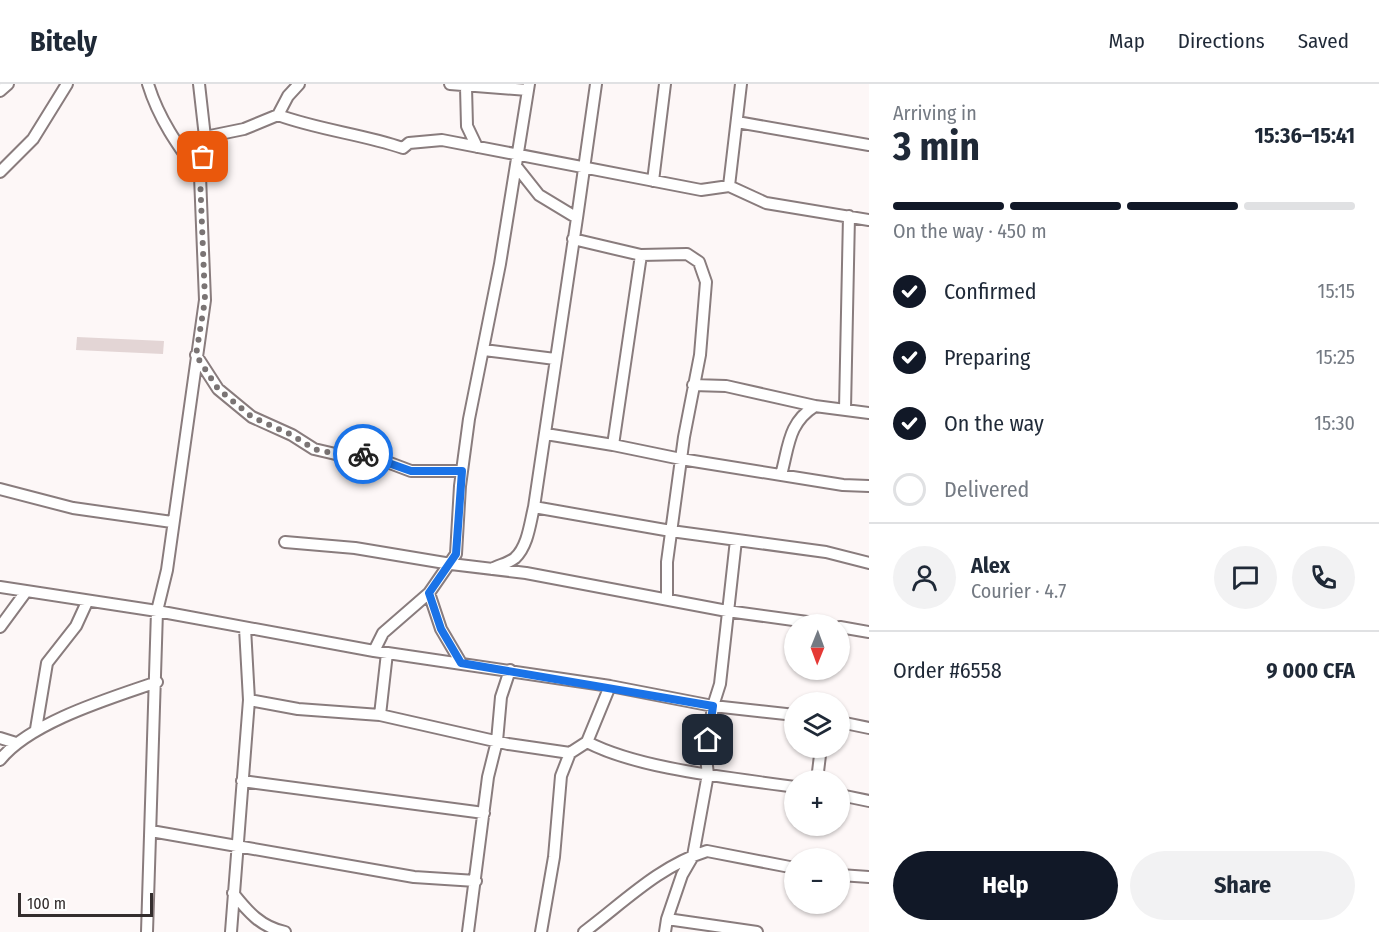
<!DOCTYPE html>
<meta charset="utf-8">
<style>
:root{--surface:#fff;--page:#f2f2f3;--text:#1f2937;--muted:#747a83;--line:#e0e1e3;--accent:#111827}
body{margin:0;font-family:"Fira Sans Condensed",sans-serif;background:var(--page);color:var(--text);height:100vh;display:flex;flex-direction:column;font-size:22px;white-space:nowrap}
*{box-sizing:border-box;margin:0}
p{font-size:20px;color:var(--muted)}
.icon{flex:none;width:33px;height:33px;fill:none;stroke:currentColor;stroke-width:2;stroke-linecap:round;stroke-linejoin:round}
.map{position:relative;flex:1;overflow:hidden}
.sheet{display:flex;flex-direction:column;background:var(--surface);width:510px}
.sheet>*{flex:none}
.needle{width:39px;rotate:181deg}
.tools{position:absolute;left:784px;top:530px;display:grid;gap:12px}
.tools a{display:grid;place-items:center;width:66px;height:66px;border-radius:50%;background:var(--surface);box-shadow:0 2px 4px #0004;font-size:30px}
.scale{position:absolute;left:18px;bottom:15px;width:135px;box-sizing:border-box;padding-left:6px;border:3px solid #342e2e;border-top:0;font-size:16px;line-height:21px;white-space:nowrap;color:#342e2e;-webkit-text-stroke:4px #fff;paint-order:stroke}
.pin{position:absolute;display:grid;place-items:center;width:51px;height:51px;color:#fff;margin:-26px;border-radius:12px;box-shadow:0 3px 9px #0006}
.courier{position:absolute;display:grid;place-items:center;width:60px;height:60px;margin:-30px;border:4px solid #1a73e8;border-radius:50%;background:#fff;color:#222;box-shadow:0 2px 8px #0007}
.head em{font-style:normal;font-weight:700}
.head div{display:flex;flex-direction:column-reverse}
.head{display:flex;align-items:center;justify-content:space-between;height:102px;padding:0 24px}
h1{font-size:39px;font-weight:700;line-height:45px}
.bar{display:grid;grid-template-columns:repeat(4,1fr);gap:9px 6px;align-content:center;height:72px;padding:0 24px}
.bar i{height:8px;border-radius:4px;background:var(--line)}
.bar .current{background:var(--accent)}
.bar p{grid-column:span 4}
.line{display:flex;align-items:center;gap:15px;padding:0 24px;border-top:2px solid var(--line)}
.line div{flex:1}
.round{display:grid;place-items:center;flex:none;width:63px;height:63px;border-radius:32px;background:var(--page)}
ol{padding:0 24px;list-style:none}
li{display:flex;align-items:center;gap:18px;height:66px}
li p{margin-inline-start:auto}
li .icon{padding:6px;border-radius:50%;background:var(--accent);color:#fff;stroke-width:4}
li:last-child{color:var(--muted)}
li i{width:33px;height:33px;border:3px solid var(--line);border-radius:50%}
.primary-button{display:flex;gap:12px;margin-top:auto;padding:12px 24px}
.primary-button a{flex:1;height:69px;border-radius:36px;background:var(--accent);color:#fff;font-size:24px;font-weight:700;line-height:69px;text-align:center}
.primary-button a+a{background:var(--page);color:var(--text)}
header{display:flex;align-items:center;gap:36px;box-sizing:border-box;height:84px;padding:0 30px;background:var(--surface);border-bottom:2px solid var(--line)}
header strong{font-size:28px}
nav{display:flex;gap:33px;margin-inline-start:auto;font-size:21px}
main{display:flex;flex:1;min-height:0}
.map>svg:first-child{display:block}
.building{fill:#e3d5d5}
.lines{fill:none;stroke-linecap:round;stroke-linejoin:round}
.street-casing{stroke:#897c7d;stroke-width:14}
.street{stroke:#fff;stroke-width:10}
.done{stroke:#7a7474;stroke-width:6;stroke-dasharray:0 10.8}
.route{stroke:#1a73e8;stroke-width:8}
</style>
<header>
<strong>Bitely</strong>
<nav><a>Map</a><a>Directions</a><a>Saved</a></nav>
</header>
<main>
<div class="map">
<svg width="869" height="848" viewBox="0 0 869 848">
<rect width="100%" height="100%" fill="#fdf7f7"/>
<path class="building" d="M77 253 164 257 163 270 76 266Z"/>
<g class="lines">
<g class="street-casing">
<path id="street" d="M148 0C159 36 179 63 200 92
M299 0 288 12 278 31C319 46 362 50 403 64L409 59 442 56 701 106 729 102 741 0
M450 0 528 6
M466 3 467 42 477 63
M0 7 8 0
M737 38 869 61
M205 53 244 45 278 31
M516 82 539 111 577 134 534 423 671 447 826 468 869 479
M0 88 33 55 67 0
M653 97 665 0
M729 102 766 119 869 136
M577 134 596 0
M573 155 641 171
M484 266 555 275
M196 271 218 305 252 333 292 351 314 365 344 372 366 370 411 387H462
M693 301 726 302 815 322
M845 325 849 132
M546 350 613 361 641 171 687 170 699 178 706 198 700 271 684 353 667 478V514
M613 361 681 375 843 401 869 402
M781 391C789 362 788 339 815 322L869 329
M0 405 73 424 172 438
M285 458 355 464 451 480 526 489 727 527 822 540
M492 485C499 481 509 479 515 474 528 462 530 439 534 423
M0 503 157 527 374 567 610 602 713 622 795 631
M429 509 441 545 461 579
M0 543 25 509
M840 543 869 548
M374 567 383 549 429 509 456 470 460 402 469 335 500 180 529 0
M249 616 298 625 380 631 387 569
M380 631 508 660 570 669
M840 638 869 644
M36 645 47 579 76 542 87 518
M0 654 16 659
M587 658C641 686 734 694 795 703
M0 676C30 638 111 614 157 598
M817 696 821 663
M242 697 484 729
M840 711 869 717
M151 747 414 793 476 797
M840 791 869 793
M233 809C248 828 261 843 285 848
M667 835 682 791 693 772 708 690 706 674 713 622 720 600 736 456
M147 848 157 527 167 486 205 216 200 92 205 53 199 0
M231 848 249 616 245 544
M468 848 488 693 497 657 501 613 510 586
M541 848 554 773 561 692 570 669 587 658 610 602
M584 848C623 819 659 782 707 767L795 784
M665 848 667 835 757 848"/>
</g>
<use href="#street" class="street"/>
</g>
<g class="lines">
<path class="done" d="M203 73 200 92 205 216 196 271 218 305 252 333 292 351 314 365 345 372 363 370"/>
<path class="route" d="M363 370 411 387H462L456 470 429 509 441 545 461 579 713 622 708 656"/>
</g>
</svg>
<div class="tools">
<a><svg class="needle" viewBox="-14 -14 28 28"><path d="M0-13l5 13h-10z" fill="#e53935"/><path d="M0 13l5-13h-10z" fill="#747a83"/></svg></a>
<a><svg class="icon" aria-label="layers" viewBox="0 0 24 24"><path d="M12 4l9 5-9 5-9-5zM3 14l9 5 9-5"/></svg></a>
<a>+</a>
<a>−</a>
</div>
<div class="scale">100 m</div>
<div class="pin" style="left:203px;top:73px;background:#ea580c"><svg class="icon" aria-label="bag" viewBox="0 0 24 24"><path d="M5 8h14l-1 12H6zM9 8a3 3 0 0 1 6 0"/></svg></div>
<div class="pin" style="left:708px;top:656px;background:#1f2937"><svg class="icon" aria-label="home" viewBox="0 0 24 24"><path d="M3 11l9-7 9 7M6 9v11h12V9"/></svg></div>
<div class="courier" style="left:363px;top:370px"><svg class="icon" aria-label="bike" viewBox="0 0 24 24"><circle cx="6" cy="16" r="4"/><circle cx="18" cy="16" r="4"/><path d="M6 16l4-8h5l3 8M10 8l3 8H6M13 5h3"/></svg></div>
</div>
<section class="sheet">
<div class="head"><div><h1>3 min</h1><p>Arriving in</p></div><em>15:36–15:41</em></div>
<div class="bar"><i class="current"></i><i class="current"></i><i class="current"></i><i></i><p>On the way · 450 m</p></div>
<ol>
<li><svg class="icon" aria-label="check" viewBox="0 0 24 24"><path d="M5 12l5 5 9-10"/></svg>Confirmed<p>15:15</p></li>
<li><svg class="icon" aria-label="check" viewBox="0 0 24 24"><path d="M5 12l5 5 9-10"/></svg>Preparing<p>15:25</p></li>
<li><svg class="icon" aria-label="check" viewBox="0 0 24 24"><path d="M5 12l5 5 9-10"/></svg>On the way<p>15:30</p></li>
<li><i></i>Delivered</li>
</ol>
<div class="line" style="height:108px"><a class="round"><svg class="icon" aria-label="person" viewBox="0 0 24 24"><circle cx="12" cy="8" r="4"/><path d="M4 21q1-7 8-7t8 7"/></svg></a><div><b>Alex</b><p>Courier · 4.7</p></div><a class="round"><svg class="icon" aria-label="chat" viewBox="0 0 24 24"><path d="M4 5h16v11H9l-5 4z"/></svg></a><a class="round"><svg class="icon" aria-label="phone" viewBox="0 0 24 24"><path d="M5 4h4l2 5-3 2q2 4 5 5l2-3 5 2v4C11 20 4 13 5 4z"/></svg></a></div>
<div class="line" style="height:78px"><div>Order #6558</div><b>9 000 CFA</b></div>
<div class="primary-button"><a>Help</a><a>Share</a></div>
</section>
</main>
